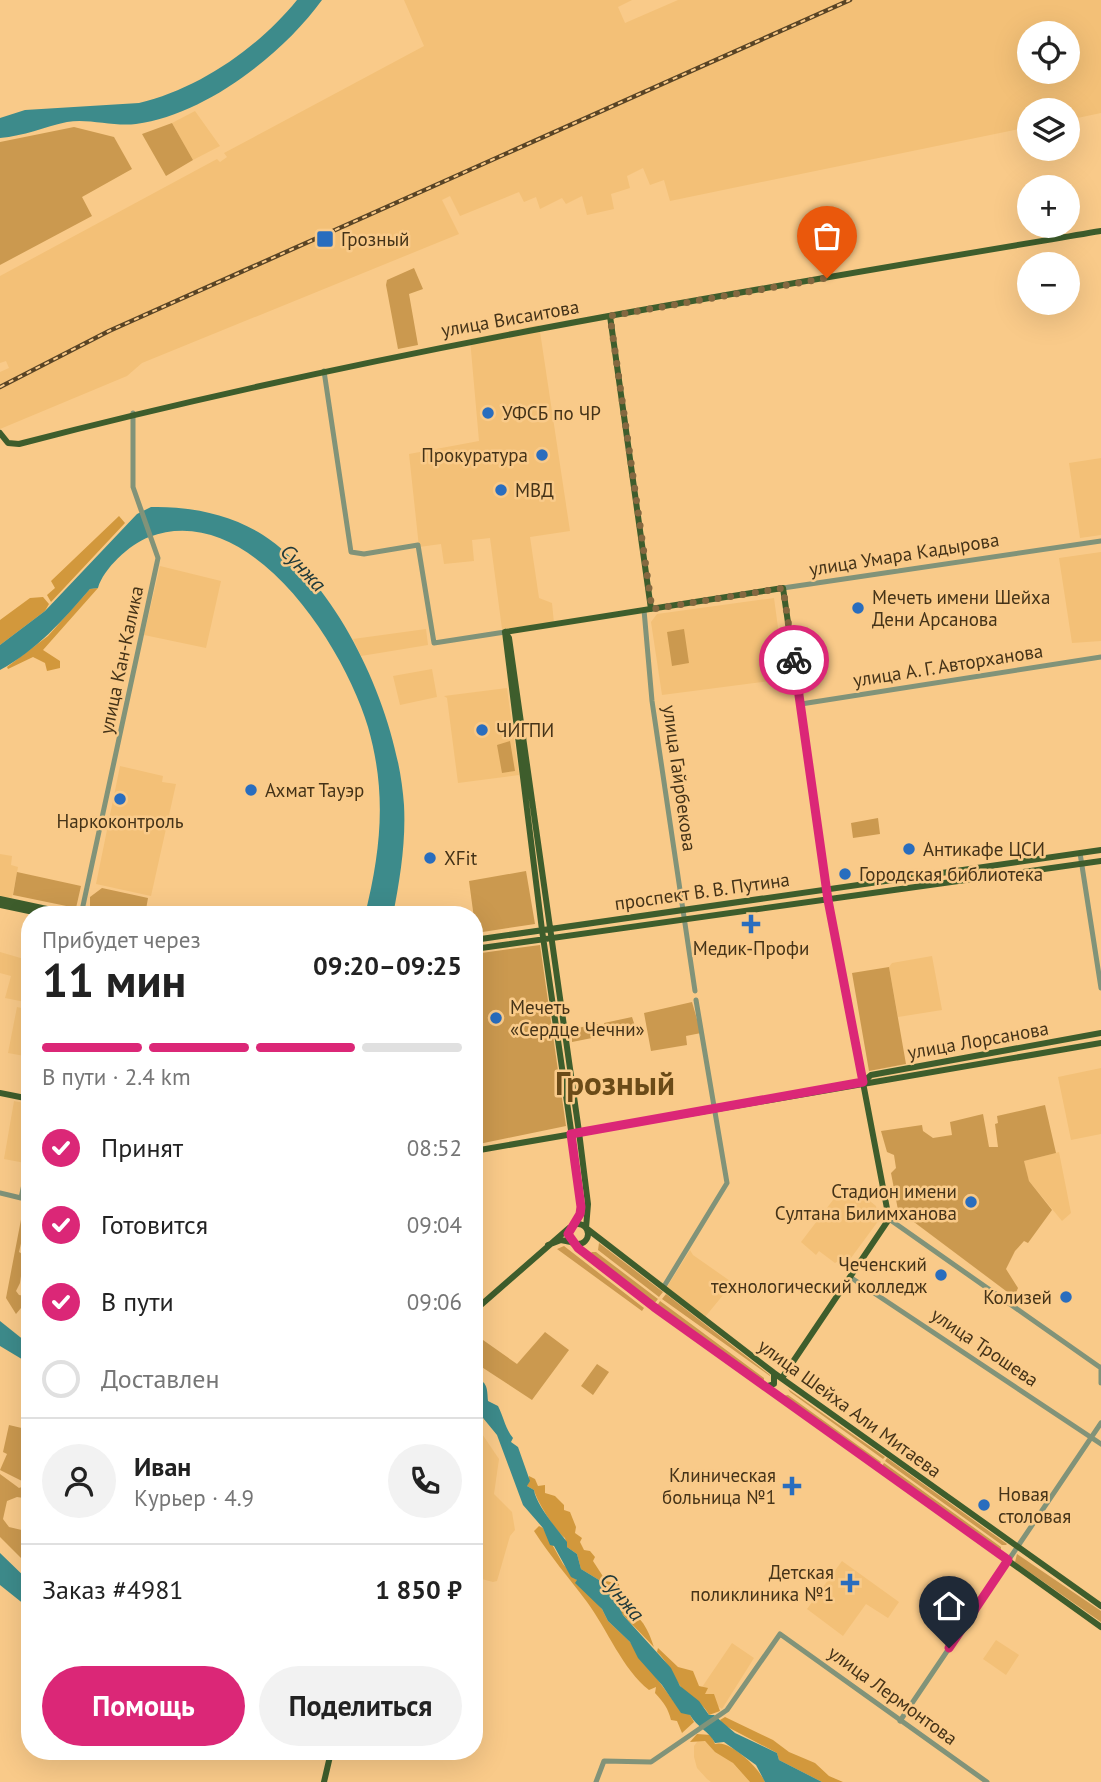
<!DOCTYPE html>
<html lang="ru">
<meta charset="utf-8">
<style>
:root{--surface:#fff;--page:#f2f2f2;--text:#222;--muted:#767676;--line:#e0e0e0;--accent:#db2777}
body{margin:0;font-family:"PT Sans",sans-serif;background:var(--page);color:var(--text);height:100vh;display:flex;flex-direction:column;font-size:26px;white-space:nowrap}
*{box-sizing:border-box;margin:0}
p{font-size:23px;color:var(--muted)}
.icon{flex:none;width:38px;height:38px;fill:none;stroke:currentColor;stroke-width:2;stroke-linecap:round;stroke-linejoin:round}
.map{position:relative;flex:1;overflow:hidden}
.side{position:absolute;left:21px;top:906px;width:462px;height:854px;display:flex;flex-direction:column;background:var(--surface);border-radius:28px;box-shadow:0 7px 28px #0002}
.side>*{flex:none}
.fabs{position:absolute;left:1017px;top:21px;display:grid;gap:14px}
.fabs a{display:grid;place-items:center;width:63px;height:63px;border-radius:50%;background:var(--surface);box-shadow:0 7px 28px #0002;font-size:35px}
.pin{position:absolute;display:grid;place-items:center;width:60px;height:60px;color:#fff;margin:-72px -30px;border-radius:50% 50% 50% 0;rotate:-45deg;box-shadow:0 0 7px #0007}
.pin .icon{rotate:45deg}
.courier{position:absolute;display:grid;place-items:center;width:70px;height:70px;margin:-35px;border:5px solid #db2777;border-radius:50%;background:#fff;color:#222;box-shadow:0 2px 9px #0007}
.summary em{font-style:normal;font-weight:700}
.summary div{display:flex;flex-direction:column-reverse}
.summary{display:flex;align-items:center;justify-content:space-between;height:119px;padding:0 21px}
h1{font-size:46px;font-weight:700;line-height:52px}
.bar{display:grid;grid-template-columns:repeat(4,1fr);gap:10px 7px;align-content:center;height:84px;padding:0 21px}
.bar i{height:9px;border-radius:5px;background:var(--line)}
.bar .on{background:var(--accent)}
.bar p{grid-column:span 4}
.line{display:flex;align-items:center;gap:18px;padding:0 21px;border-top:2px solid var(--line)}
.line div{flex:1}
.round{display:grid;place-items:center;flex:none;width:74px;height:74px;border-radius:37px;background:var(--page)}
ol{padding:0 21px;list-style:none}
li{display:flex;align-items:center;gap:21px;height:77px}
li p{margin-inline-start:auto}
li .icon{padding:7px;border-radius:50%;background:var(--accent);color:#fff;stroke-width:4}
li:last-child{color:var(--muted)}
li i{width:38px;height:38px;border:4px solid var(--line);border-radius:50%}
.primary-button{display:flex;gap:14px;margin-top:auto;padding:14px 21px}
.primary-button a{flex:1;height:80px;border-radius:42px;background:var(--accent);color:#fff;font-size:28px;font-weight:700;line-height:80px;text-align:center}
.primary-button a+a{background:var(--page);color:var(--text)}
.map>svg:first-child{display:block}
.built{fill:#f3c077;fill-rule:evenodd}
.green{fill:#cb994f}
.forest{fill:#d2983c}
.water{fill:#3d8b8b}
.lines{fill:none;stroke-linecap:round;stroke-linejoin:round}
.minor{stroke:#819379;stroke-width:5}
.major{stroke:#3e5d2c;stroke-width:6}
.rail-casing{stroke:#594425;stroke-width:4.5}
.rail{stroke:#f9ca89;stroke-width:2;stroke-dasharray:5;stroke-linecap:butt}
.done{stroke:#846840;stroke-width:7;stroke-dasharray:0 12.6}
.route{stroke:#db2777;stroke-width:9}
.poi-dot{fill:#296dbe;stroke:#f9ca89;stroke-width:2.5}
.labels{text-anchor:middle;stroke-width:5;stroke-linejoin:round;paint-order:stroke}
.poi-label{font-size:19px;fill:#453318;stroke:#f9ca89;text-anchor:start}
.street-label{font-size:19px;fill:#453318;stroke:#f9ca89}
.water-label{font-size:21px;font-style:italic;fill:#213a3a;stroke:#f9ca89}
.town-label{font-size:33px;font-weight:bold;fill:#6b4b18;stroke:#f9ca89}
</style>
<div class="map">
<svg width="1101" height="1782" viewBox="0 0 1101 1782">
<rect width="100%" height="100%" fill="#f9ca89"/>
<path class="built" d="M404 0H632L618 7 625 23 678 0H1101V113L1068 120V110H1029V127L670 201 664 180 650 185 643 168 627 176 630 188 611 194 614 209 587 215 582 196 566 204 562 198 540 209 536 197 524 202 519 192 460 216 450 196 442 200 459 234 142 363 127 376 0 429V372L9 368 6 361 0 363V276L217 159 220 162 227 157 224 153 424 46ZM1029 33H1068V72H1029Z
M195 111 220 146 193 160 172 123Z
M539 325 570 531 530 537 539 598 552 603 554 623 502 629 490 538 472 540 474 561 444 564 441 544 419 547 409 454 479 441 470 339Z
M1101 458V535L1080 538 1069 463Z
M1101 552V641L1072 643 1059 558Z
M160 566 221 581 206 648 144 635Z
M774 598 785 679 662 695 651 622 657 614Z
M426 629 428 645 361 656 353 639Z
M432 669 437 697 400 705 393 676Z
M507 688 519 775 458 783 447 698 444 696Z
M120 766 163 776 162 782 176 784 151 896 96 884Z
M0 854 12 856 11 865 18 867 12 898 0 896Z
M0 952 24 959 22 966 30 968V1003L5 998 11 976 0 973Z
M932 956 942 1010 898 1017 889 967 892 963Z
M17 1007 30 1010V1057L8 1053Z
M1101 1068V1134L1071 1140 1058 1077Z
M14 1101 30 1104V1140L25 1163 4 1159Z
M1059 1152 1071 1213 1062 1221 1029 1181 1024 1161Z
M850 1185 876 1206 879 1220 848 1262 843 1258 835 1263 819 1251 816 1255 801 1242 836 1196 841 1198Z
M690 1250 693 1255 733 1283 705 1317 667 1287Z
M474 1422 499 1459 494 1494 512 1512 515 1530 510 1536 497 1581 493 1582 474 1577Z
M842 1561 899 1602 888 1618 866 1604 843 1636 807 1609Z
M996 1640 1019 1655 1006 1675 983 1659Z
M732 1643 754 1658 722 1709 698 1693Z
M700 1738 729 1759 750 1782H711L707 1779 697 1768 694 1757V1746Z"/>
<path class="green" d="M172 123 193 160 166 176 142 134Z
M74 127 114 137 132 169 82 197 92 216 0 265V142Z
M414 268 423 289 409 294 418 345 398 349 386 285 387 280Z
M684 629 689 663 672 666 667 632Z
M510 741 515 771 502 773 497 745Z
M878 818 880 834 853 838 851 823Z
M526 871 535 924 476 933 469 881Z
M17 872 81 886 76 908 13 895Z
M102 888 148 898 145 915 96 913 90 907V897Z
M540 945 566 1126 474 1145V954Z
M889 967 906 1064 869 1071 852 973Z
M692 1002 701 1033 686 1036 687 1045 651 1051 644 1013Z
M632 1017 636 1029 609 1034 606 1032 604 1023Z
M598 1024 600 1033 597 1037 572 1042V1029Z
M1045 1105 1056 1153 1024 1161 1029 1181 1052 1210 1028 1243 1024 1241 1015 1251 1006 1269 1018 1288 1014 1297 898 1210 891 1173 896 1168 894 1155 887 1152 881 1131 922 1125 923 1131 933 1138 952 1135 950 1122 983 1114 989 1147H998L995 1124 998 1123 997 1116Z
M24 1204 30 1205 19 1252 24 1255 20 1283 16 1291 19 1295 25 1296 28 1311 21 1308 16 1314 6 1298Z
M599 1243 663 1292 659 1297 598 1250Z
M564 1246 644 1308 642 1311 557 1249Z
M592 1252H596L658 1299 654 1304 590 1254Z
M666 1294 770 1375V1376L662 1299Z
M660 1301 764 1378V1383L657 1306Z
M545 1332 569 1350 532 1400 474 1362V1351L483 1340 517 1364Z
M597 1364 609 1372 593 1395 581 1386Z
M788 1389 885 1457 883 1459 790 1392Z
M788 1395 881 1462 879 1465 783 1396Z
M9 1425 30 1430V1479L24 1482 0 1470 7 1454 3 1452Z
M887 1458 1007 1544 1006 1545H1002L885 1461Z
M884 1463 1001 1547V1552L882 1466Z
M0 1474 19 1488 30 1484V1499L17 1497 7 1501 3 1519 9 1527 30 1532V1567L0 1537Z
M1017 1554 1101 1611V1622L1015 1562Z"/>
<path class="forest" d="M119 516 125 523 51 602 47 595 55 588 51 581Z
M98 588 43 650 60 661V668L47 671 45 663 33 657 8 669 7 667 48 636 90 589Z
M43 597 49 604 45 611 0 645V620L30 598Z
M529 1476 535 1479 538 1486 545 1485V1493L555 1496 564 1505V1510L570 1512 576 1527 575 1533 582 1538 580 1542 584 1550 590 1551 595 1557 593 1561 606 1581 619 1584 620 1594 628 1611C643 1616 650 1635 654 1647L623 1615 599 1580 581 1569 577 1554 567 1547 565 1538C556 1532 536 1500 534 1490L527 1486Z
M539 1526 543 1528 563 1564 602 1609 608 1621 630 1642 677 1706 690 1715 694 1722 682 1733 677 1721 671 1720C668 1708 664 1703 655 1693L656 1687 649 1690C623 1670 607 1629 587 1602 569 1578 550 1556 534 1531Z
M658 1648 678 1667 693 1671 699 1686 708 1688 705 1694H714L720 1711 709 1715C702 1700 687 1698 679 1684 671 1673 668 1662 657 1652Z
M725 1717 773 1740 789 1752 815 1763 829 1776 843 1782H822L779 1760 777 1753 722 1724 720 1720Z
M697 1734 711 1735 715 1744C730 1739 760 1769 765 1782H750L733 1763 715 1752 705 1741 690 1742Z"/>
<path class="water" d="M297 0H322C282 55 205 115 136 124 114 127 88 118 67 122 44 127 24 136 0 138V118L25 110 139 103C199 89 259 47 297 0Z
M151 507C189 506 230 514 263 535 341 586 398 714 404 805 406 842 400 879 393 915H365C381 850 387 793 368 727 344 646 250 499 149 537 130 544 103 569 98 588L90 589C63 620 37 650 0 670V645L45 611 137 514Z
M0 1321 30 1345V1364L0 1346Z
M474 1377C488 1382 487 1388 488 1401L498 1406C504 1418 505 1428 513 1438L511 1442 518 1447 530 1481 527 1486 534 1490C536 1505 558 1530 567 1542V1547L577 1554 581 1569 599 1580 601 1586 617 1602 623 1615 671 1668 680 1686 699 1701 709 1715H714L735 1733 777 1753 779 1760 822 1782H765L756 1765 724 1742 715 1743C710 1732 697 1727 690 1715L681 1713 662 1685 638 1658 630 1642 608 1621 602 1609 575 1583 577 1580 571 1577 554 1546 550 1545 543 1528 523 1505 497 1435 474 1407Z
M0 1553 30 1582V1609L0 1585Z"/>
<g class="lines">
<path class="minor" d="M324 371 351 552 364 554 418 545 434 643 505 632
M783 588 1101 541
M644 610 652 701 695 991
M801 704 1101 657
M1080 853 1101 988
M81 915 158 558 133 487V413
M0 1193 21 1198 30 1156
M889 1219 1101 1368
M850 1277 1101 1444
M663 1288 727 1183 696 1000
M1101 1367V1383
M900 1721 1101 1423
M596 1782 604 1761 651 1762 727 1710 780 1634 987 1782"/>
<path class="major" d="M610 316 651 609
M0 433 8 443 19 444C375 351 738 292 1101 231
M505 632 509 638 579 1132 588 1204 586 1228 774 1373 1101 1606
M505 632 783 588 828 899 889 1219 782 1378
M505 632 542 930 580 1192V1214L572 1226
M0 899 75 915
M0 905 48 915
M474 940 1101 850
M474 949 1101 861
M863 1082 871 1075 1101 1033
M0 1093 30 1099
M474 1151 1101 1043
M568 1234a10 10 0 1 1 20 0a10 10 0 1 1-20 0Z
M548 1245 561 1240 571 1242 654 1307 1101 1627
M474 1311 569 1228
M764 1387 774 1384V1374
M324 1782 331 1752"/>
<g class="rail-casing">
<path id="rail" d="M0 387 109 331 850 0"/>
</g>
<use href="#rail" class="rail"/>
</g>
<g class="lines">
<path class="done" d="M794 660 783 588 652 609 610 316 827 278"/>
<path class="route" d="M794 660 828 900 863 1082 571 1134 581 1207 580 1214 568 1234 578 1248 654 1307 1008 1560 949 1648"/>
</g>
<g class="poi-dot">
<rect x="316" y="230" width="18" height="18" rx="3.5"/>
<circle cx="488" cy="413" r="7"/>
<circle cx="542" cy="455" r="7"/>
<circle cx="501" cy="490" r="7"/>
<circle cx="858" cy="608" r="7"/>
<circle cx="482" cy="730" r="7"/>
<circle cx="251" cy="790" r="7"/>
<circle cx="120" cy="799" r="7"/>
<circle cx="909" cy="849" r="7"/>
<circle cx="430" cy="858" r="7"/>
<circle cx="845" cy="874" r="7"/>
<path d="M747.5 913.5h7v7h7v7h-7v7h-7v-7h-7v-7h7z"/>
<circle cx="496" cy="1018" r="7"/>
<circle cx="971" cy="1202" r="7"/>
<circle cx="941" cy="1275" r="7"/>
<circle cx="1066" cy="1297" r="7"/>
<path d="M788.5 1475.5h7v7h7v7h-7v7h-7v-7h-7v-7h7z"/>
<circle cx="984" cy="1505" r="7"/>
<path d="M846.5 1572.5h7v7h7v7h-7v7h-7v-7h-7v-7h7z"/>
</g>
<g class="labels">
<g class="poi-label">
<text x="341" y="246">Грозный</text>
<text x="502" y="420">УФСБ по ЧР</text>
<text x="528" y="462" text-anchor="end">Прокуратура</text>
<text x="515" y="497">МВД</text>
<text x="872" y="604">Мечеть имени Шейха<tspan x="872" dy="22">Дени Арсанова</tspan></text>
<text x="496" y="737">ЧИГПИ</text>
<text x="265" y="797">Ахмат Тауэр</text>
<text x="120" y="828" text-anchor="middle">Наркоконтроль</text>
<text x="923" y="856">Антикафе ЦСИ</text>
<text x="444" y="865">XFit</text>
<text x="859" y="881">Городская библиотека</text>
<text x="751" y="955" text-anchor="middle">Медик-Профи</text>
<text x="510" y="1014">Мечеть<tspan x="510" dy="22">«Сердце Чечни»</tspan></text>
<text x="957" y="1198" text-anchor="end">Стадион имени<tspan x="957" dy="22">Султана Билимханова</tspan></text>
<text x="927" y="1271" text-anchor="end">Чеченский<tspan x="927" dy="22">технологический колледж</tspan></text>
<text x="1052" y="1304" text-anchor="end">Колизей</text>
<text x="776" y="1482" text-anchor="end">Клиническая<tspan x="776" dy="22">больница №1</tspan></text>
<text x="998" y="1501">Новая<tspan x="998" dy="22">столовая</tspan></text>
<text x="834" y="1579" text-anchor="end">Детская<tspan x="834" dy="22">поликлиника №1</tspan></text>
</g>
<g class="street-label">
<text transform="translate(510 318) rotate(-10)" y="7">улица Висаитова</text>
<text transform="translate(904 554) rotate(-9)" y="7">улица Умара Кадырова</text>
<text transform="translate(121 660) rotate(-78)" y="7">улица Кан-Калика</text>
<text transform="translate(948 665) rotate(-9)" y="7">улица А. Г. Авторханова</text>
<text transform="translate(680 778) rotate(82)" y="7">улица Гайрбекова</text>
<text transform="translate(702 891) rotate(-8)" y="7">проспект В. В. Путина</text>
<text transform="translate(978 1040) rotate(-10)" y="7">улица Лорсанова</text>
<text transform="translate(985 1347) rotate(34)" y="7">улица Трошева</text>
<text transform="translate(850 1408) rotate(36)" y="7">улица Шейха Али Митаева</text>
<text transform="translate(893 1695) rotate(36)" y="7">улица Лермонтова</text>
</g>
<g class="water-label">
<text transform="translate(303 568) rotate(47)" y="7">Сунжа</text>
<text transform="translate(622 1597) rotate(50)" y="7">Сунжа</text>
</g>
<g class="town-label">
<text x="615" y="1095">Грозный</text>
</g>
</g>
</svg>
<div class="fabs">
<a><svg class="icon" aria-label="locate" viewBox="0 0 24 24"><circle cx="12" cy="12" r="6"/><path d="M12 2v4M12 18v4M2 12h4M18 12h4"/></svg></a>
<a><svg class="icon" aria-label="layers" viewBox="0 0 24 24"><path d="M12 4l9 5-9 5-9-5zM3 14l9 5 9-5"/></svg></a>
<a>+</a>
<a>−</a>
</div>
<div class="pin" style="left:827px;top:278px;background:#ea580c"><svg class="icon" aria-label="bag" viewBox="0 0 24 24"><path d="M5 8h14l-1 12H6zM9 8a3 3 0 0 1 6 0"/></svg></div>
<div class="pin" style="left:949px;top:1648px;background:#1f2937"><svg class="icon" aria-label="home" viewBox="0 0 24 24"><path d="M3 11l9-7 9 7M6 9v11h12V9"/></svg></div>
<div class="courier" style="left:794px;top:660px"><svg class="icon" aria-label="bike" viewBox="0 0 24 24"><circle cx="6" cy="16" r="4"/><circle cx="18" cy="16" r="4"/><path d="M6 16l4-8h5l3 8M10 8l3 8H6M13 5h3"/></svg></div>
<section class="side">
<div class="summary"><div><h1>11 мин</h1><p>Прибудет через</p></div><em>09:20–09:25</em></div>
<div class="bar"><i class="on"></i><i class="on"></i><i class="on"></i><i></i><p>В пути · 2.4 km</p></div>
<ol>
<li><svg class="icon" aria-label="check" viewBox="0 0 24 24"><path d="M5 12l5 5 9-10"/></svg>Принят<p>08:52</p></li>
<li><svg class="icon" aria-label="check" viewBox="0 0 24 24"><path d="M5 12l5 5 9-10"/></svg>Готовится<p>09:04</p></li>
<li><svg class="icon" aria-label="check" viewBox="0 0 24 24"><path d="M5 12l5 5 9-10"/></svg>В пути<p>09:06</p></li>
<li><i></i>Доставлен</li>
</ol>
<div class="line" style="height:126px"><a class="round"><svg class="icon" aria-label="person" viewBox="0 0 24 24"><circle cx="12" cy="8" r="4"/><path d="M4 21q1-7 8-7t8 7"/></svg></a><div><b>Иван</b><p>Курьер · 4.9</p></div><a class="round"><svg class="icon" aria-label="phone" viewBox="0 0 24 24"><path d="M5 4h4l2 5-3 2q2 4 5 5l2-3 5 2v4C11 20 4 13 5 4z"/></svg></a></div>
<div class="line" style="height:91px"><div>Заказ #4981</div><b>1 850 ₽</b></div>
<div class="primary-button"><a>Помощь</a><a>Поделиться</a></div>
</section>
</div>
